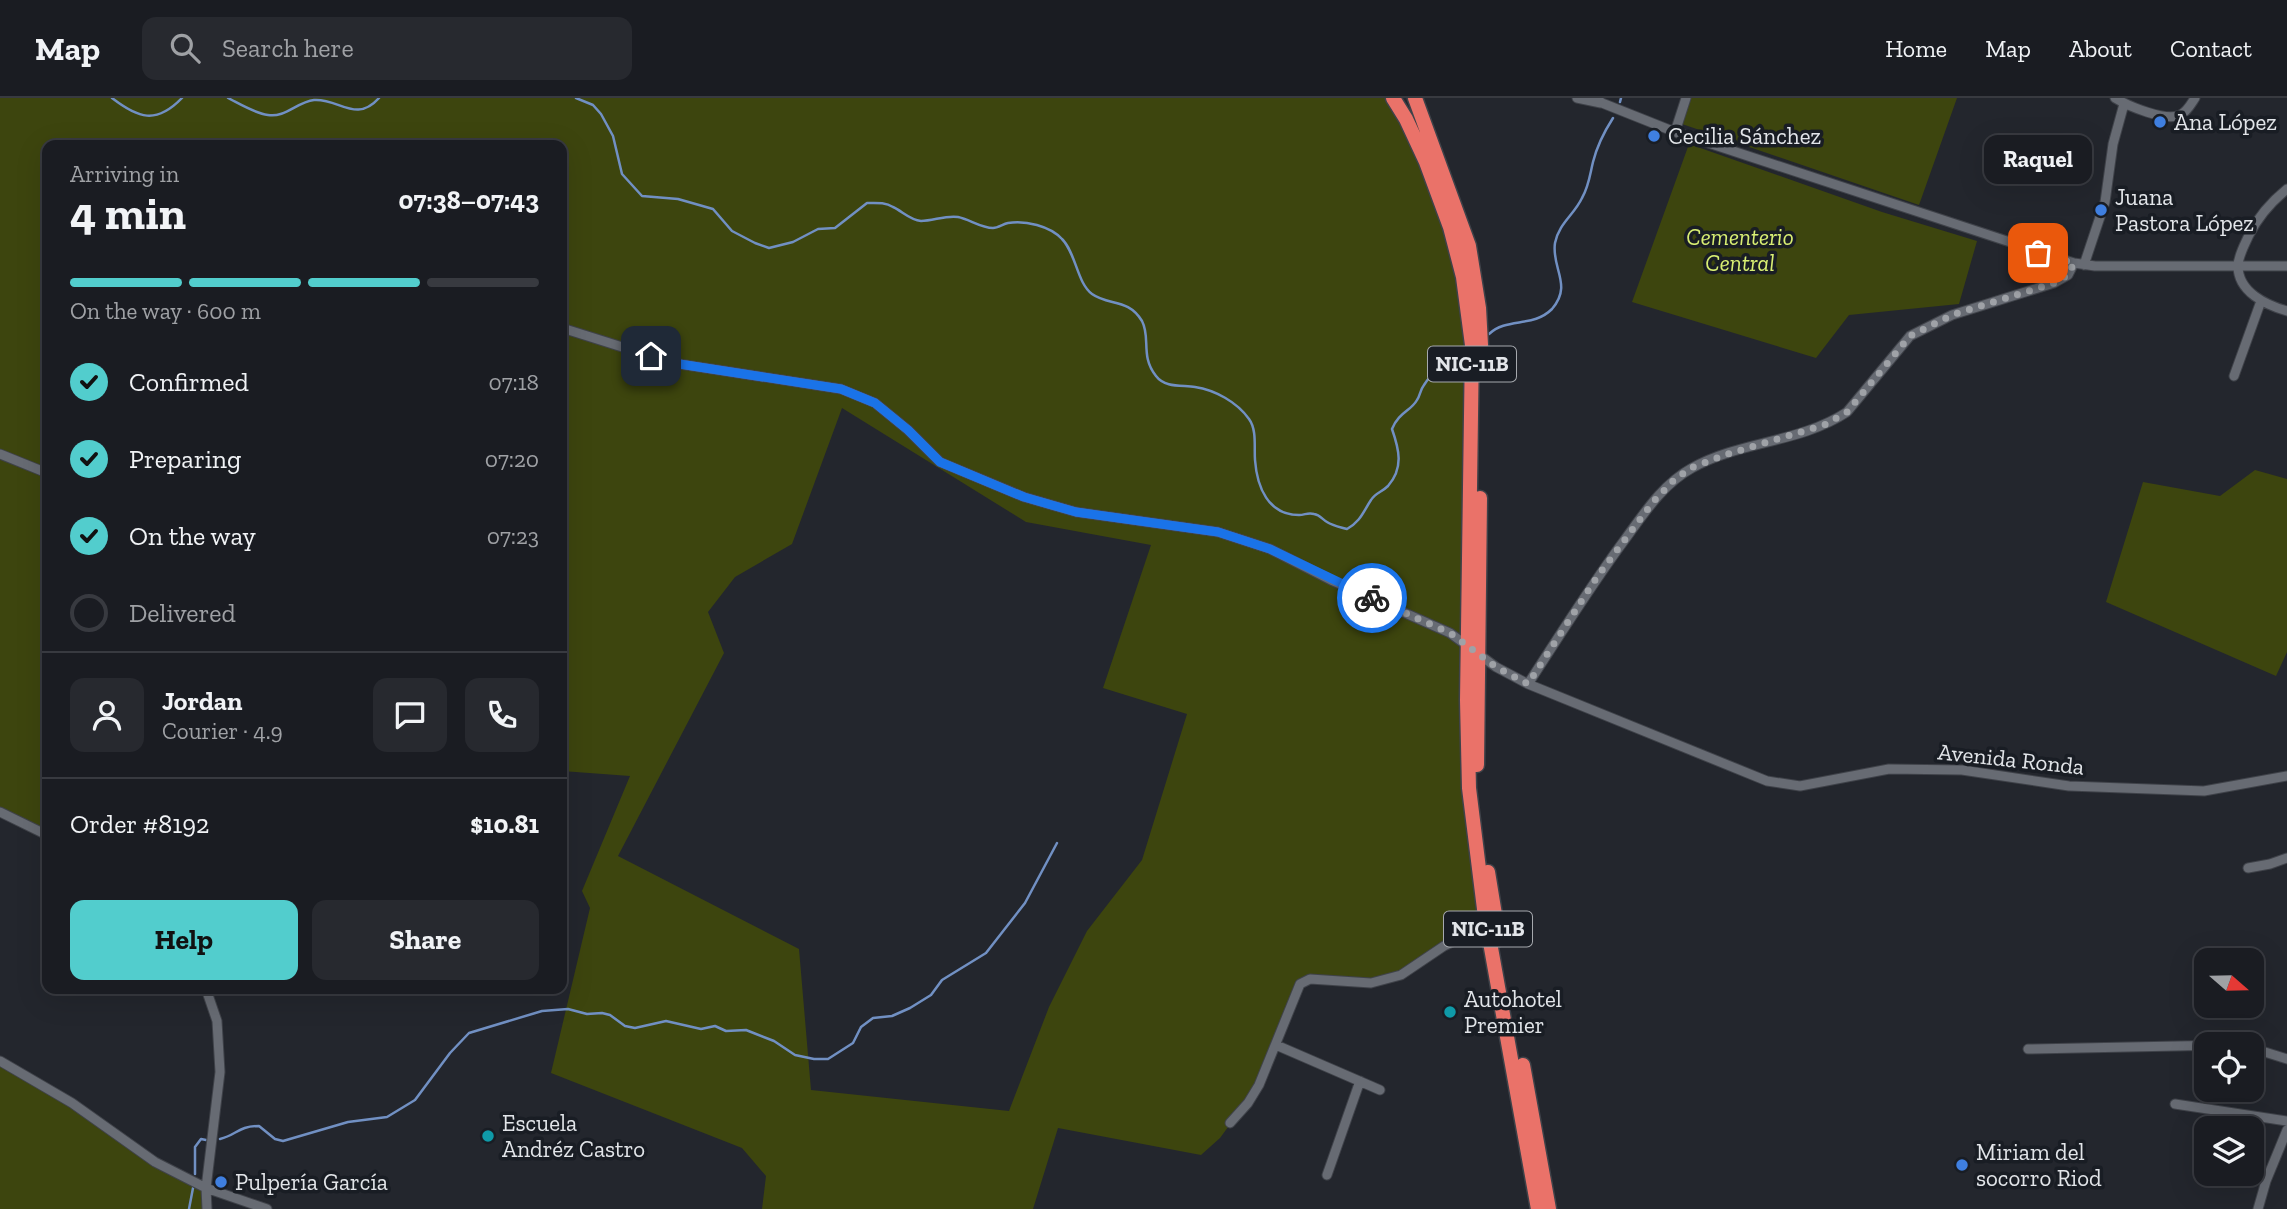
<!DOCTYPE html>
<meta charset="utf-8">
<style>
:root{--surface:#1a1c22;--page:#27292f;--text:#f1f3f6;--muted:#9fa1a5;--line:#383a40;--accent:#52cdcd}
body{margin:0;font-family:"Zilla Slab",serif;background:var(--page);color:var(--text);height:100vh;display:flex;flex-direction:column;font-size:26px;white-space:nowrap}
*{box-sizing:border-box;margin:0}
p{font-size:23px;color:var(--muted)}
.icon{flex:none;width:38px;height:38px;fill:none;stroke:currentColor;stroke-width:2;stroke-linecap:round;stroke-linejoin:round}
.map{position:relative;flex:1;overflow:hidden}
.drawer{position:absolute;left:42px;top:42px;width:525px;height:854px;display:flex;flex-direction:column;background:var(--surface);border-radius:14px;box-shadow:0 7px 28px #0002,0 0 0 2px var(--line)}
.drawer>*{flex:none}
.needle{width:46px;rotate:110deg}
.tools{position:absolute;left:2194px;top:850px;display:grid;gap:14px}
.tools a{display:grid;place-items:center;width:70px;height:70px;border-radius:14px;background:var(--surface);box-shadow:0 7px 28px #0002,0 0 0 2px var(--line);font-size:35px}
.pin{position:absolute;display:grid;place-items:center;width:60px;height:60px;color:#fff;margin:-30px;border-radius:14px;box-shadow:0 4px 10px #0006}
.courier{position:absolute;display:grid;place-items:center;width:70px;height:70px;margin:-35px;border:5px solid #1a73e8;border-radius:50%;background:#fff;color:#222;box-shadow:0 2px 9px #0007}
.bubble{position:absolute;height:49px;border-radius:14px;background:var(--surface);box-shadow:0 7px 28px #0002,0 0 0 2px var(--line);font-size:23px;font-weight:700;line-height:49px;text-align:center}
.head em{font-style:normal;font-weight:700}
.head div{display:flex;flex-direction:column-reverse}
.head{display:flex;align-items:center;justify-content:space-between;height:119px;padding:0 28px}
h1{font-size:46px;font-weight:700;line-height:52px}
.bar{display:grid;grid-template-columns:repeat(4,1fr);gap:10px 7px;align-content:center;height:84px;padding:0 28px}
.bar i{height:9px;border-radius:5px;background:var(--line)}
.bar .selected{background:var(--accent)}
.bar p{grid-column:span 4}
.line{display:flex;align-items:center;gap:18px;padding:0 28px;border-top:2px solid var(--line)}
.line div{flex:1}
.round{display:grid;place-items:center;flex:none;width:74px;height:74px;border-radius:14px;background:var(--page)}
ol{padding:0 28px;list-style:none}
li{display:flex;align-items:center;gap:21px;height:77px}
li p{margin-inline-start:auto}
li .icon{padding:7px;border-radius:50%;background:var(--accent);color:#111;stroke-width:4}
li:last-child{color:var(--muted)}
li i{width:38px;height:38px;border:4px solid var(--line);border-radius:50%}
.primary-button{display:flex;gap:14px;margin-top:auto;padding:14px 28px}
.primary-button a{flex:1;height:80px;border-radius:14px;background:var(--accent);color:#111;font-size:28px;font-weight:700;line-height:80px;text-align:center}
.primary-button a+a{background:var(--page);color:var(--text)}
header{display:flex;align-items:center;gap:42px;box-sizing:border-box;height:98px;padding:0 35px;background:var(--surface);border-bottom:2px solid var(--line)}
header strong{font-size:33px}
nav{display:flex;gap:38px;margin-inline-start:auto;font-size:24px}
.search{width:490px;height:63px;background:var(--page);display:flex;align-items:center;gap:18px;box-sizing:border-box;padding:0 24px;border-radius:14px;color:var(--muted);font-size:26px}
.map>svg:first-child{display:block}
.green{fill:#3d450e;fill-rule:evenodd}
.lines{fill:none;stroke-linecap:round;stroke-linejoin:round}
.stream{stroke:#7190c3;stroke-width:2.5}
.minor-casing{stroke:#3f4249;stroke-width:11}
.highway-casing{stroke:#3f4249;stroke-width:17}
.minor{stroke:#676b73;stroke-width:9}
.highway{stroke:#ea7269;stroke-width:14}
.done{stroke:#9fa2a7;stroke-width:7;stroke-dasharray:0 12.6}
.route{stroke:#1a73e8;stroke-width:9}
.shop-dot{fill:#3f7fe0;stroke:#191d24;stroke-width:2.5}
.culture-dot{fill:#0f9aa8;stroke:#191d24;stroke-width:2.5}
.labels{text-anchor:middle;stroke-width:7;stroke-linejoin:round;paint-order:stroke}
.shield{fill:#191d24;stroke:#a6a9ae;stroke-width:2}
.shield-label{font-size:21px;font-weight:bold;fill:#e2e5e9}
.poi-label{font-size:23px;fill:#e2e5e9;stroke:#191d24;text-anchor:start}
.park-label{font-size:23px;font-style:italic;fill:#d9ef73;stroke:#191d24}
.street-label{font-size:23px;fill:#e2e5e9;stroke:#191d24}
</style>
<header>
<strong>Map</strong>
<div class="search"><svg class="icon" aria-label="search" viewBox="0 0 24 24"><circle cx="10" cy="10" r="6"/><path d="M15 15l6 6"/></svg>Search here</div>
<nav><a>Home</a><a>Map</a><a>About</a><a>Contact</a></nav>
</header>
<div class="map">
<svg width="2287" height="1111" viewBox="0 0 2287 1111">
<rect width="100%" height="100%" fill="#23262d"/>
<path class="green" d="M0 0H1393L1440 98 1472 247 1467 602 1487 827 1401 877 1371 885 1300 886 1259 987 1220 1040 1201 1057 1058 1030 1033 1111H762L766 1078 742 1050 551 975 590 810 582 793 630 678 562 673V47H47V737L0 714ZM842 310 1026 424 1151 447 1103 590 1187 616 1142 762 1087 833 1049 909 1009 1013 811 992 799 851 618 758 724 555 708 514 735 479 792 446Z
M1691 0H1957L1919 107 1682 26Z
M1689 46 1882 114 1977 143 1959 206 1849 217 1816 260 1632 204Z
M2255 372 2287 381V554L2276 578 2106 504 2143 384 2220 398Z
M0 963 125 1043 206 1090 207 1111H0Z"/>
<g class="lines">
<path class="stream" d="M112 0C138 20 156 27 182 0
M228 0C240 6 254 15 268 17 285 20 297 4 314 2 339 0 356 26 379 0
M576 0 593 7 601 16 613 38 622 76 642 98 678 101 713 111 732 133 755 145 769 150 793 144 818 131 835 130 867 105C876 105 885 104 893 109 902 113 910 122 921 123 933 123 946 117 958 119 969 121 981 130 993 130 998 130 1003 126 1008 125 1025 122 1050 128 1062 141 1076 155 1077 185 1092 196 1109 208 1128 200 1142 223 1151 240 1140 258 1156 278 1165 290 1182 287 1195 289 1215 292 1237 304 1249 321 1257 332 1254 349 1255 362 1257 389 1268 417 1299 417 1305 417 1308 414 1314 416 1320 417 1322 421 1327 424 1333 428 1340 429 1347 431 1361 423 1363 414 1371 402 1375 395 1382 394 1388 388 1404 370 1399 351 1392 331 1399 314 1411 313 1417 302 1420 298 1420 292 1424 287 1434 271 1449 261 1466 252
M1620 4 1621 0
M1489 236C1507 219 1533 230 1552 211 1573 187 1551 170 1555 145 1559 125 1574 117 1582 100 1589 88 1590 76 1593 64 1597 48 1604 34 1613 20
M220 1041C237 1037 238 1028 259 1028L275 1041 283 1043 348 1024 387 1019 415 1002 450 955 469 935 542 913 568 911 587 916 602 915 610 917 625 928 635 930 666 923 701 931 715 928 726 933 746 932 774 943 795 957 814 961H828L853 945 861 929 873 920 892 918 910 910 931 897 942 882 986 855 1025 805 1057 745
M195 1076V1049L201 1041 206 1042
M189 1111 193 1090"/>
<g class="minor-casing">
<path id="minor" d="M1577 0 1601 5
M1596 0 1602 5 1675 34 2074 165 2095 168H2287
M2115 0C2128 8 2166 24 2180 17 2187 14 2191 6 2195 0
M1675 34 1686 0
M2287 91C2271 104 2258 119 2249 137 2245 146 2238 158 2238 168 2238 194 2266 207 2287 213
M2084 167 2105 104 2113 46 2124 6
M562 230 673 265 841 291 875 305 908 332 940 364 1024 399 1076 414 1218 434 1270 451 1333 483 1450 535 1496 569 1528 586 1767 683 1800 688 1889 671 1962 672 2069 688 2204 693 2287 678
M2234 278 2261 203
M0 356 47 375
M1528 586C1560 537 1591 487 1626 440 1645 414 1663 386 1692 370 1740 343 1800 345 1847 314L1910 238 1952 217 2054 185 2068 177 2074 165
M0 714 47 737
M2248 770 2270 766 2287 760
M206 891 217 923 220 974 206 1090 207 1111
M1276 947 1380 992
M2252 950 2287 961
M2028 951 2226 947
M0 963 72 1005 155 1064 206 1090 267 1111
M2175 1006 2287 1023
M1230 1025 1248 1005 1259 987 1300 886 1310 881 1371 885 1401 877 1444 848 1487 827
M1327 1077 1360 983
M2258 1111 2266 1083 2287 1032"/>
</g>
<g class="highway-casing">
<path id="highway" d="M1393 0 1406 21 1426 64 1450 129 1463 179 1472 247 1467 602 1469 690 1484 811 1538 1111
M1415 0 1469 148 1479 210 1481 247
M1477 667 1480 400
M1488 774 1499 841
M1523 967 1549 1111"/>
</g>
<use href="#minor" class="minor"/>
<use href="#highway" class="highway"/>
</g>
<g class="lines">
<path class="done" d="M1372 500 1450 535 1496 569 1528 586 1597 479 1653 404 1675 381 1693 369 1728 356 1824 327 1847 314 1910 238 1952 217 2054 185 2068 177 2074 165 2038 155"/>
<path class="route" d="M651 258 673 265 841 291 875 305 908 332 940 364 1024 399 1076 414 1218 434 1270 451 1372 500"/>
</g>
<g class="shop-dot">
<circle cx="2160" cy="24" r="7"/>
<circle cx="1654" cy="38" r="7"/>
<circle cx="2101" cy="112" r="7"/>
<circle cx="1962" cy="1067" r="7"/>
<circle cx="221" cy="1084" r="7"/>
</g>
<g class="culture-dot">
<circle cx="1450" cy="914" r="7"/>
<circle cx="488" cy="1038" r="7"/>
</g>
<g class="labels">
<g class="shield">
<rect x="1428" y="248.5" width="88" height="35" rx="5"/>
<rect x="1444" y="813.5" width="88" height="35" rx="5"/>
</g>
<g class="shield-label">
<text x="1472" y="273">NIC-11B</text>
<text x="1488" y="838">NIC-11B</text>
</g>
<g class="poi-label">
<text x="2174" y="32">Ana López</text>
<text x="1668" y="46">Cecilia Sánchez</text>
<text x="2115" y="107">Juana<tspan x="2115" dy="26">Pastora López</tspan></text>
<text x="1464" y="909">Autohotel<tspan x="1464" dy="26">Premier</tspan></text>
<text x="502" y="1033">Escuela<tspan x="502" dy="26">Andréz Castro</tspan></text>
<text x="1976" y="1062">Miriam del<tspan x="1976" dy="26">socorro Riod</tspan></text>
<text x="235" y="1092">Pulpería García</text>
</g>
<g class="park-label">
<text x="1740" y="147">Cementerio<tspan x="1740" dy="26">Central</tspan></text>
</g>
<g class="street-label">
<text transform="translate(2011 661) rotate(6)" y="8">Avenida Ronda</text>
</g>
</g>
</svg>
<div class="tools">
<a><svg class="needle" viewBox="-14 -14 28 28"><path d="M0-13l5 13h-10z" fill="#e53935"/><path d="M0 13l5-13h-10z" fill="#9fa1a5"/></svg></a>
<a><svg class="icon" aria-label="locate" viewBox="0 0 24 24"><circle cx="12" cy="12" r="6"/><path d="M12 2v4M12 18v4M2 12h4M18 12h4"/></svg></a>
<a><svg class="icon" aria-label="layers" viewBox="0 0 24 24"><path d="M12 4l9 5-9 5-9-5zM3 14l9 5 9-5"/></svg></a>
</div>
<div class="pin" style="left:2038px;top:155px;background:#ea580c"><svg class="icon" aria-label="bag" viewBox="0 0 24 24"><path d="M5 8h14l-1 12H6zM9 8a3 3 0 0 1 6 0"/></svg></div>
<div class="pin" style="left:651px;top:258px;background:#1f2937"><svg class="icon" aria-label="home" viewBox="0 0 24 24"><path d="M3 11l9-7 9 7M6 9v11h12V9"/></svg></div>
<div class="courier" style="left:1372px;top:500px"><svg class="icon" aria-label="bike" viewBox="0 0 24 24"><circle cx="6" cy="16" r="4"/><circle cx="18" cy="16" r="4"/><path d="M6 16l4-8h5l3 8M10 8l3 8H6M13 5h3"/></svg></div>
<div class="bubble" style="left:1984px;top:37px;width:108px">Raquel</div>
<section class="drawer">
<div class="head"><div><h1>4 min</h1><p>Arriving in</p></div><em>07:38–07:43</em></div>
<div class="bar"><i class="selected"></i><i class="selected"></i><i class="selected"></i><i></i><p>On the way · 600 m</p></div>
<ol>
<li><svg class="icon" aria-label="check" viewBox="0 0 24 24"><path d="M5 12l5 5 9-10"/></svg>Confirmed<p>07:18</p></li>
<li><svg class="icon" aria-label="check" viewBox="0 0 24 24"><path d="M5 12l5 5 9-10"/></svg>Preparing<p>07:20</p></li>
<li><svg class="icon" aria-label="check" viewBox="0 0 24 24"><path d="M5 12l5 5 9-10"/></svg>On the way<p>07:23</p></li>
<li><i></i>Delivered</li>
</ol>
<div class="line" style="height:126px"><a class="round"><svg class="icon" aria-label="person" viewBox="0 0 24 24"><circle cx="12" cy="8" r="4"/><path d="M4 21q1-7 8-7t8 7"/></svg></a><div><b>Jordan</b><p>Courier · 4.9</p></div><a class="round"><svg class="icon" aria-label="chat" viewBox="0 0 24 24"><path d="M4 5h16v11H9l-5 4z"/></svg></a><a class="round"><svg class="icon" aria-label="phone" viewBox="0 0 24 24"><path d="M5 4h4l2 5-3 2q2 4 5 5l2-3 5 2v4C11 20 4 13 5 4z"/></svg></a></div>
<div class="line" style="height:91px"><div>Order #8192</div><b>$10.81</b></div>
<div class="primary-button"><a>Help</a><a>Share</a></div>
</section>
</div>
